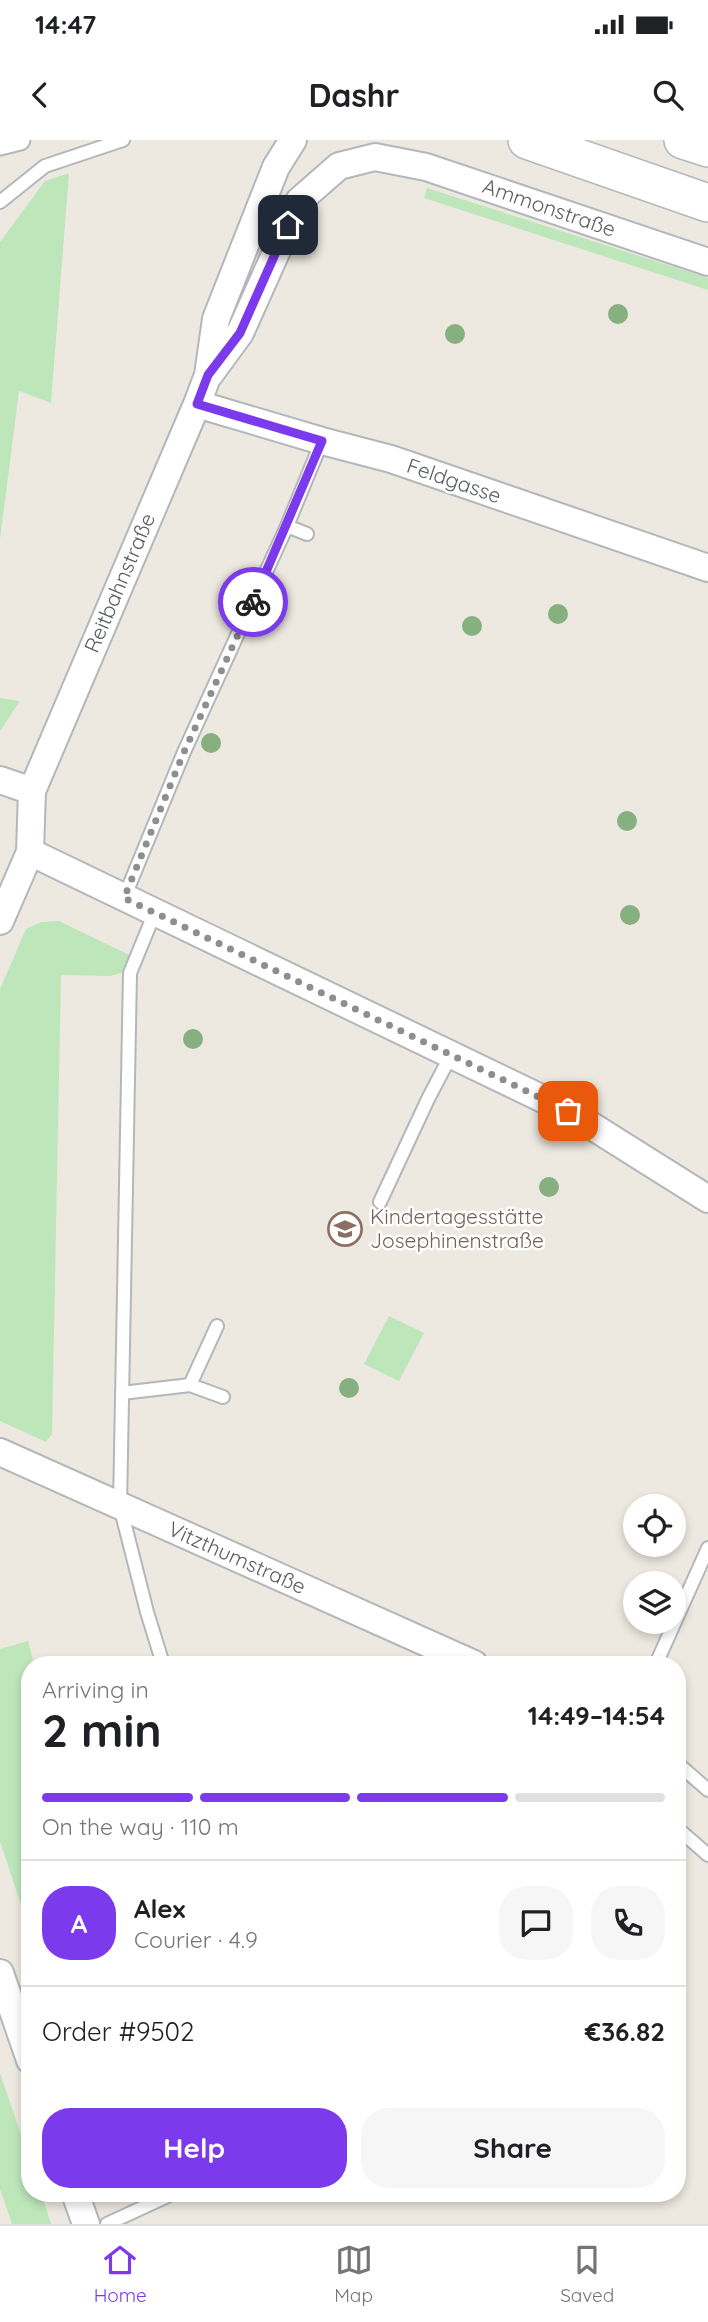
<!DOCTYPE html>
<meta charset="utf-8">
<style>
:root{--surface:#fff;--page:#f6f6f6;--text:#202124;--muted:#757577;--line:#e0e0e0;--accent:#7c3aed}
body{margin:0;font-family:Quicksand,sans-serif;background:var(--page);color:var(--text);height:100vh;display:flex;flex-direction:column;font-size:26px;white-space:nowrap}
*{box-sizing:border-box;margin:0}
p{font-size:23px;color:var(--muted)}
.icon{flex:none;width:38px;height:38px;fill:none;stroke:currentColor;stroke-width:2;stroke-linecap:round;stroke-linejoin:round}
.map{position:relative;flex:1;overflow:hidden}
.panel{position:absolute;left:21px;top:1516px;width:665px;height:546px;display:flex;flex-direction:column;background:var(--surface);border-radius:28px;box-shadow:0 4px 10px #0003}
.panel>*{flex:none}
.buttons{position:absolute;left:623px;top:1354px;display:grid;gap:14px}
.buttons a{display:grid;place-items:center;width:63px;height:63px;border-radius:50%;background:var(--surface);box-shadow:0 4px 10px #0003;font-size:35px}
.pin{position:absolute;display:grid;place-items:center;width:60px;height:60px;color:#fff;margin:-30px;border-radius:14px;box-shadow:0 4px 10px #0006}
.courier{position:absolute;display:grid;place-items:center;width:70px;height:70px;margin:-35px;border:5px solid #7c3aed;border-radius:50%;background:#fff;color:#222;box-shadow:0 2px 9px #0007}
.head em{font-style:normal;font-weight:700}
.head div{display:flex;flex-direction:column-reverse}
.head{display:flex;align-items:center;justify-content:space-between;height:119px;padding:0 21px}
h1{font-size:46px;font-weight:700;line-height:52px}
.bar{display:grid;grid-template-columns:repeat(4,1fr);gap:10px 7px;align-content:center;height:84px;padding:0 21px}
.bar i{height:9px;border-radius:5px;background:var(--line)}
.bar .on{background:var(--accent)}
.bar p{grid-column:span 4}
.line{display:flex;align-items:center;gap:18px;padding:0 21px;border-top:2px solid var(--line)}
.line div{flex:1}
.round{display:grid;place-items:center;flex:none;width:74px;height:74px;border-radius:28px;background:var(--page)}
.cta{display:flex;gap:14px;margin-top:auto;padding:14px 21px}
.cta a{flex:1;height:80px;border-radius:28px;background:var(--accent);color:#fff;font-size:28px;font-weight:700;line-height:80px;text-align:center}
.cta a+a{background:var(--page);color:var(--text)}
.status{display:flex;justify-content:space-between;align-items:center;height:49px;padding:0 35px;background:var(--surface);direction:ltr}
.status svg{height:19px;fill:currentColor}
header{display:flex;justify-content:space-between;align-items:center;height:91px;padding:0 21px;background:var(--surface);font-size:32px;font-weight:700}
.menu{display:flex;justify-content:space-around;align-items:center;height:98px;border-top:2px solid var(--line);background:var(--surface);font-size:19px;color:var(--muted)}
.menu a{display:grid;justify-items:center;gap:4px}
.menu .on{color:var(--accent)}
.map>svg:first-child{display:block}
.green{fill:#bde6ba}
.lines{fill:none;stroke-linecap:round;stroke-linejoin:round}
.service-casing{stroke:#b3b7bb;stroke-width:16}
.pedestrian-casing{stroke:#b3b7bb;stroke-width:23}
.minor-casing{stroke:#b3b7bb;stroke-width:30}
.secondary-casing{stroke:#b4b8be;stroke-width:40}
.service{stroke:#fff;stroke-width:12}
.pedestrian{stroke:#fff;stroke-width:19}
.minor{stroke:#fff;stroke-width:26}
.secondary{stroke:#fff;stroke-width:37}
.tree{fill:#86b07f}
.done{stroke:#8d8e8e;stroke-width:7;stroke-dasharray:0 12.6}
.route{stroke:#7c3aed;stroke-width:9}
.labels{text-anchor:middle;stroke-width:5;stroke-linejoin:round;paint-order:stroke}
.street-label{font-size:21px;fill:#595d62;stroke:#fff}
.education-label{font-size:21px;fill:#785e54;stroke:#fff;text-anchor:start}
</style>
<div class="status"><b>14:47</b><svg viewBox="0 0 49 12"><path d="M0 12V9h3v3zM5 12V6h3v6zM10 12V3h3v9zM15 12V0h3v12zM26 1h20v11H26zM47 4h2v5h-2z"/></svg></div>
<header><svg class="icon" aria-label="back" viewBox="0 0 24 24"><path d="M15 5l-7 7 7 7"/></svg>Dashr<svg class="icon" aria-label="search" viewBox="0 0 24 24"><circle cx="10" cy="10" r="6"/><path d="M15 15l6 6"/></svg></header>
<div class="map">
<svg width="708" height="2084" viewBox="0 0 708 2084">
<rect width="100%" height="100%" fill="#ede9e0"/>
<path class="green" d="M69 33 51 263 19 251 0 399V102L45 41Z
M427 48 708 138V150L424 58Z
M0 558 20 561 0 591Z
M59 781 129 815 124 832 110 836 61 835 52 1294 46 1302 0 1281V849L26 789 41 782Z
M389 1176 424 1193 399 1241 364 1224Z
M28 1501 34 1524H30V1792L0 1701V1509Z
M0 1933 30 2021V2053H41L51 2084H12L0 2049Z"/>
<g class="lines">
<g class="service-casing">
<path id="service" d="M0 62 45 26 123 0
M287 386 307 394
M124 758 184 612 287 386 322 301
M155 772 130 833 120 1366 147 1472 163 1524
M380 1062 428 959 451 915
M190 1245 217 1186
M122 1253 190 1245 223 1257
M656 1524 708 1408
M677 1623 708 1650
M677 1688 708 1715
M107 2084 174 2053"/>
</g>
<g class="pedestrian-casing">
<path id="pedestrian" d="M0 5 20 0"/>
</g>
<g class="minor-casing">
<path id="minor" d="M210 234 240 193 299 61 339 26 375 17 426 27 708 122
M197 264 322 301 391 319 708 428
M0 640 32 651
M30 712 568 971 708 1059
M0 781 30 712 32 651 197 264 208 235 216 179 276 27 293 0
M0 1312 474 1524
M0 1833 30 1920
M75 2053 86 2084"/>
</g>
<g class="secondary-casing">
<path id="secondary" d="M527 0 708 63
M683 0 708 8"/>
</g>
<use href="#service" class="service"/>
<use href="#pedestrian" class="pedestrian"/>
<use href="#minor" class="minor"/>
<use href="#secondary" class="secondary"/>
</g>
<g class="tree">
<circle cx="618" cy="174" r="10"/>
<circle cx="455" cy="194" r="10"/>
<circle cx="558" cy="474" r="10"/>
<circle cx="472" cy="486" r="10"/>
<circle cx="211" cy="603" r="10"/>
<circle cx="627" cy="681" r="10"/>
<circle cx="630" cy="775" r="10"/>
<circle cx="193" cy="899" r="10"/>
<circle cx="549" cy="1047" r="10"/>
<circle cx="349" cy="1248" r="10"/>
</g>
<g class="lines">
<path class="done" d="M253 462 184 612 124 758 568 971"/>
<path class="route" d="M253 462 322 301 197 264 208 235 240 193 288 85"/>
</g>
<defs>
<g id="school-ring" transform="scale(1.75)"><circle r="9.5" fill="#fff" stroke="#8d6e63" stroke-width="1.5"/><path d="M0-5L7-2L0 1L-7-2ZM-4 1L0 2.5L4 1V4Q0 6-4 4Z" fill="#8d6e63"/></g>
</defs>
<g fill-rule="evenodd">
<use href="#school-ring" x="345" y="1089"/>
</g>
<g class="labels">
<g class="street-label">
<text transform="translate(549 68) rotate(19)" y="7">Ammonstraße</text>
<text transform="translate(454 341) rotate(19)" y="7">Feldgasse</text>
<text transform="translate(120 443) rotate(-67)" y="7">Reitbahnstraße</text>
<text transform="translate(237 1418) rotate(24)" y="7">Vitzthumstraße</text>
</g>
<g class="education-label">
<text x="370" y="1084">Kindertagesstätte<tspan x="370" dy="24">Josephinenstraße</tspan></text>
</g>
</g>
</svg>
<div class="buttons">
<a><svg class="icon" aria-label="locate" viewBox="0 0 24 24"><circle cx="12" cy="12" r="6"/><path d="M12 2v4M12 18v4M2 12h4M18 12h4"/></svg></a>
<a><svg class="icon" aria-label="layers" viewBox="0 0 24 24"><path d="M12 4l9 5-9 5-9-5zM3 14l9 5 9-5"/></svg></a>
</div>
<div class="pin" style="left:568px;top:971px;background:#ea580c"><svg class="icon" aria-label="bag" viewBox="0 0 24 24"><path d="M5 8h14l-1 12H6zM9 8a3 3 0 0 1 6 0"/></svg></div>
<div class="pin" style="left:288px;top:85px;background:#1f2937"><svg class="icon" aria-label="home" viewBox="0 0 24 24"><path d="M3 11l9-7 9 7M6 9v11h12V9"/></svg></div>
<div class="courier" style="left:253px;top:462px"><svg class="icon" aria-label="bike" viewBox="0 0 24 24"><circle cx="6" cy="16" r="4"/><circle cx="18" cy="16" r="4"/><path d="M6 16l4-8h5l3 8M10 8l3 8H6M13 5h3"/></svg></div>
<section class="panel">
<div class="head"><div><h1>2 min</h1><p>Arriving in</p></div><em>14:49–14:54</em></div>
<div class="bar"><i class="on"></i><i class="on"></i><i class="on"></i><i></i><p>On the way · 110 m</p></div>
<div class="line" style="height:126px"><b class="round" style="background:var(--accent);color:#fff">A</b><div><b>Alex</b><p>Courier · 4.9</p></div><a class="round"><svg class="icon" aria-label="chat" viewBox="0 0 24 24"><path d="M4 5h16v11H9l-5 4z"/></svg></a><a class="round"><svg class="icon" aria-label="phone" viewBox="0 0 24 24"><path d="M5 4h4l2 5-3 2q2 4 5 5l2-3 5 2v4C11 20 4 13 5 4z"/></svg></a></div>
<div class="line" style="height:91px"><div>Order #9502</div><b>€36.82</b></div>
<div class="cta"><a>Help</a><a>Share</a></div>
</section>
</div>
<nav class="menu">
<a class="on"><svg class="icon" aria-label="home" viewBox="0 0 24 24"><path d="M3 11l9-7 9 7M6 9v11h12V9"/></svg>Home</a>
<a><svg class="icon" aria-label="map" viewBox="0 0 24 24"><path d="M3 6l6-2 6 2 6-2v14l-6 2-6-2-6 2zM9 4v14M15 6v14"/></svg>Map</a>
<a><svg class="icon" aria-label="saved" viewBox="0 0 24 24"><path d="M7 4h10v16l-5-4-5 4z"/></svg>Saved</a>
</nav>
